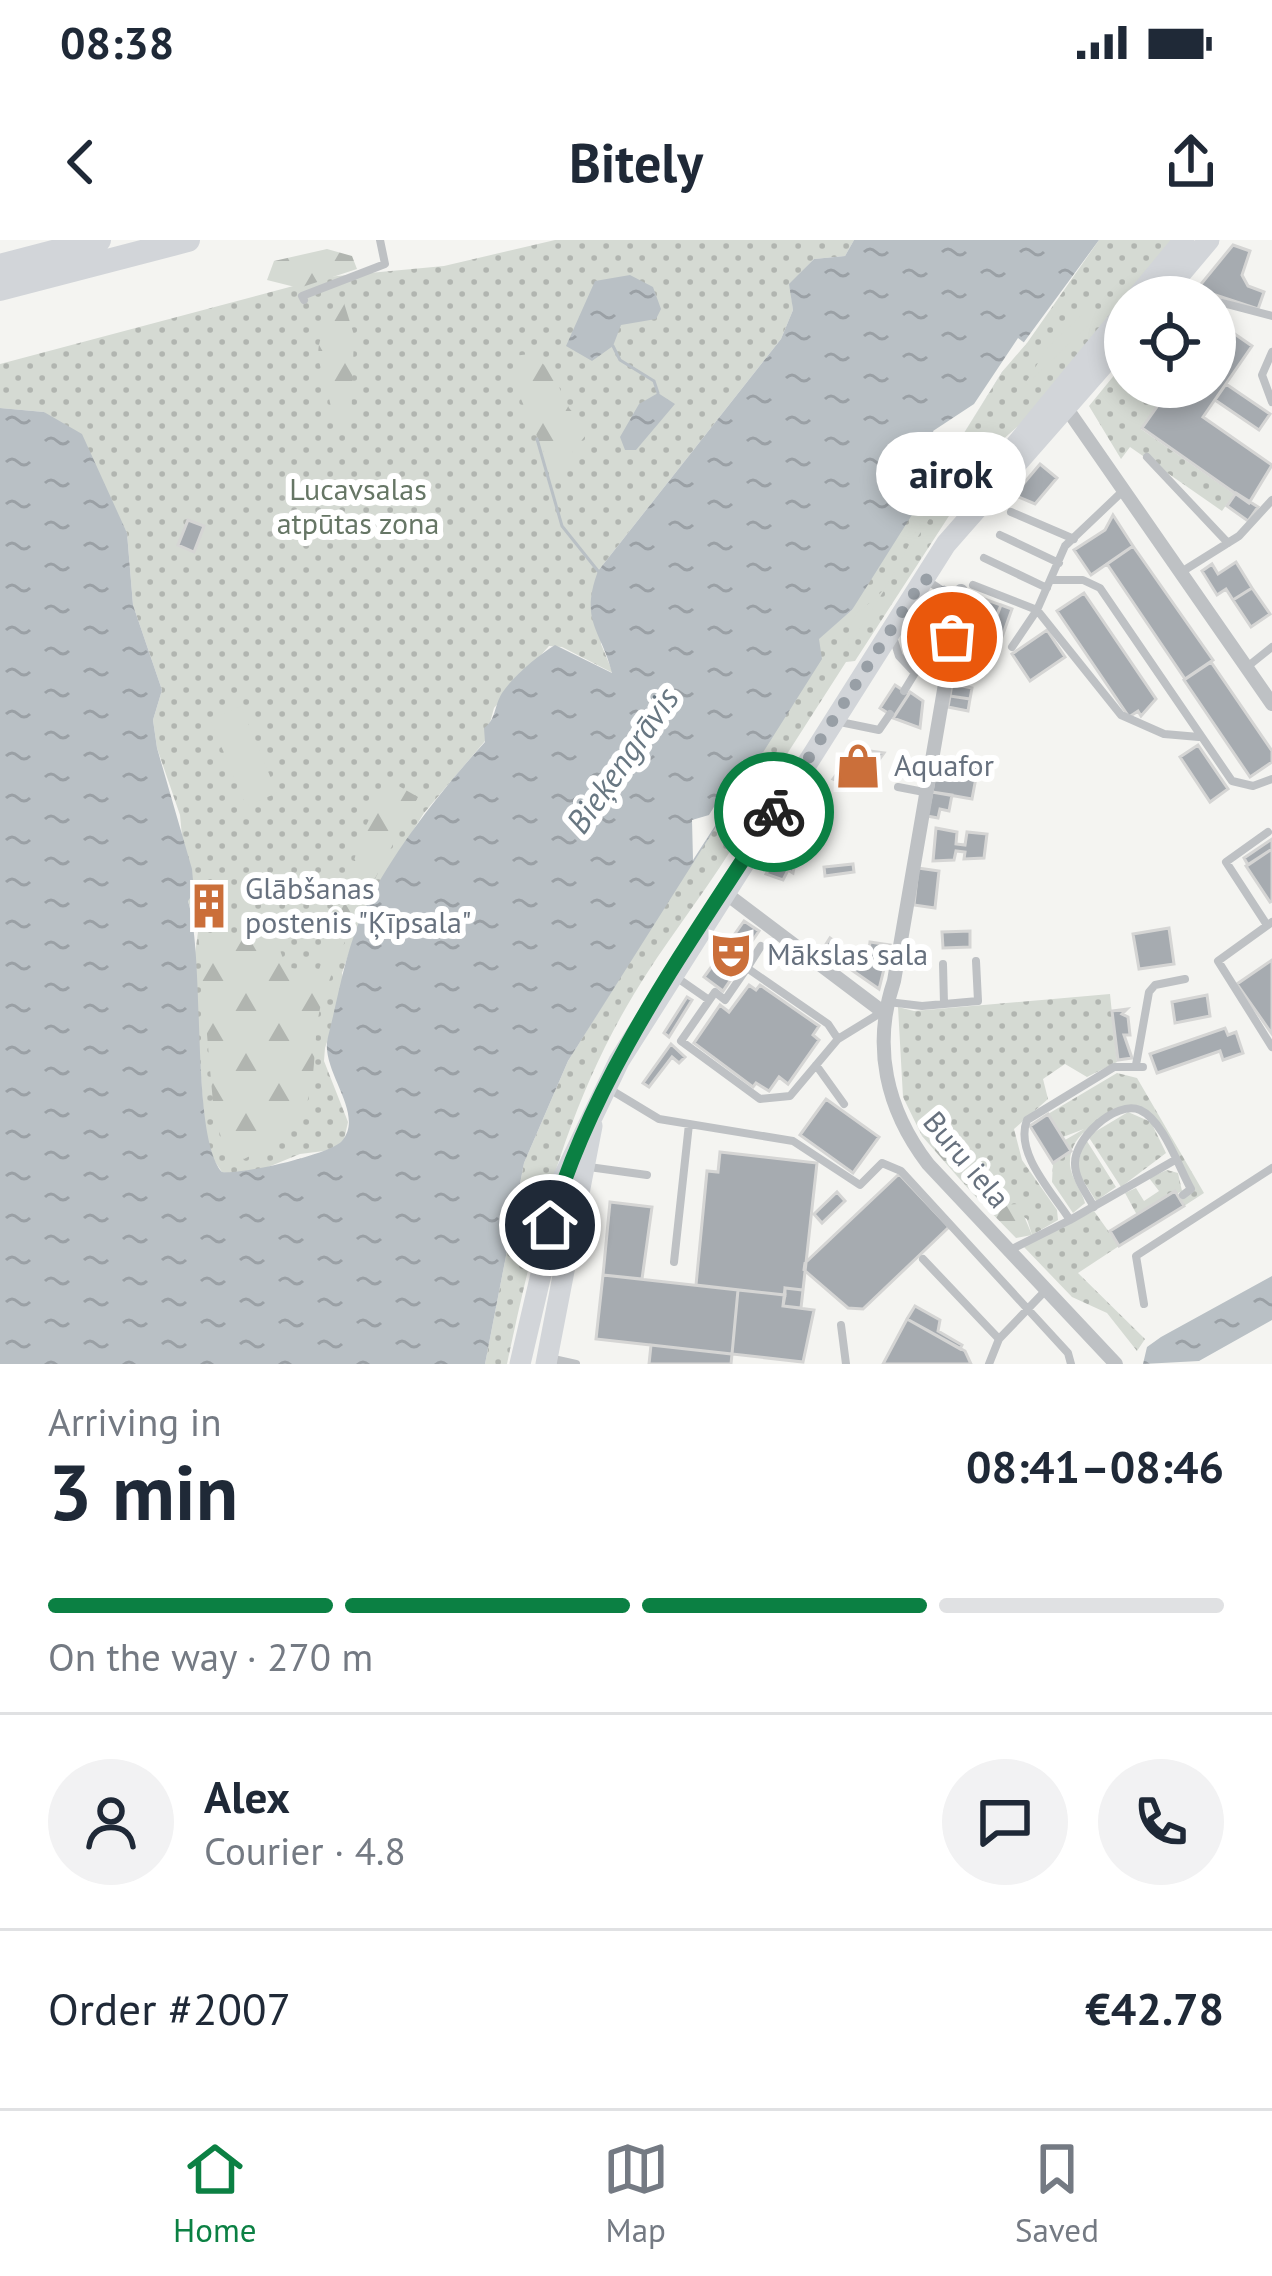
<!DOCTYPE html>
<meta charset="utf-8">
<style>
:root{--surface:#fff;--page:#f2f2f3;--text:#1f2937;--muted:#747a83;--line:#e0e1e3;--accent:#0b8043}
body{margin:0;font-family:"PT Sans",sans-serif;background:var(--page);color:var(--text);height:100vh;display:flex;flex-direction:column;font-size:45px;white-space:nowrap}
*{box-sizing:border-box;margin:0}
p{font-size:39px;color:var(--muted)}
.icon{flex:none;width:66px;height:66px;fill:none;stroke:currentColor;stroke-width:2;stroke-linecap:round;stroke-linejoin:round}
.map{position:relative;height:1124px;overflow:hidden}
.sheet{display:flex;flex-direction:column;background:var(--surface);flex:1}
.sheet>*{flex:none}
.buttons{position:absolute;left:1104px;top:36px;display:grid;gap:24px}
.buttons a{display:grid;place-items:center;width:132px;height:132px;border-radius:50%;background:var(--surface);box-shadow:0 6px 18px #0003;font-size:60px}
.pin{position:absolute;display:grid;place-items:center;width:102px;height:102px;color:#fff;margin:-51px;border:6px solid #fff;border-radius:50%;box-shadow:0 3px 12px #0007}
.courier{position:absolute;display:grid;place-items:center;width:120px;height:120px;margin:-60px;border:9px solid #0b8043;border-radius:50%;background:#fff;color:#222;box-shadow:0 3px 15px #0007}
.bubble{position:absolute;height:84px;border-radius:42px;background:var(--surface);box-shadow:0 6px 18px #0003;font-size:39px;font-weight:800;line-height:84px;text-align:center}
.summary em{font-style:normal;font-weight:800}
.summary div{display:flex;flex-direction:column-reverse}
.summary{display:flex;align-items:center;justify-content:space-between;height:204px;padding:0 48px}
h1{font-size:78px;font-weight:800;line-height:90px}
.bar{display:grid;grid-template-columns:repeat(4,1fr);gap:18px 12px;align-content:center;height:144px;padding:0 48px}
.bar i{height:15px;border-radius:9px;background:var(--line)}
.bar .current{background:var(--accent)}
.bar p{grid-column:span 4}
.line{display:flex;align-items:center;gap:30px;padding:0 48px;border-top:3px solid var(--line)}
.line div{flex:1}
.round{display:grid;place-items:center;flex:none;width:126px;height:126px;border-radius:63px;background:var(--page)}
.status{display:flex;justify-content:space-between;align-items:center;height:84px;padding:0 60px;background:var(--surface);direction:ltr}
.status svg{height:33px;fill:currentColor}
header{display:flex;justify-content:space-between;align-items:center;height:156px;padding:0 48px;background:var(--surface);font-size:54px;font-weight:800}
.menu{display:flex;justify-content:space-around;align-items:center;height:168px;border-top:3px solid var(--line);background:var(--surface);font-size:33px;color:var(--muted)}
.menu a{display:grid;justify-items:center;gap:6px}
.menu .current{color:var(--accent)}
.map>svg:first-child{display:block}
.green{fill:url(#green-dots)}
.forest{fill:url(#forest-firs)}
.pitch{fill:#d5dad3}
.water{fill:url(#water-ripples)}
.pier{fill:#f4f4f1}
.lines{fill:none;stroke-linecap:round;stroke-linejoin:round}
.stream{stroke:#b9c0c5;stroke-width:3}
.building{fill:#a6abb0;stroke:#d5d5d4;stroke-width:3}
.service{stroke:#bec1c4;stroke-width:8}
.minor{stroke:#bec1c4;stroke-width:14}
.secondary{stroke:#d2d5d9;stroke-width:21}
.trunk{stroke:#d2d5d9;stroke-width:24}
.done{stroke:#989fa6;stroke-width:12;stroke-dasharray:0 21.6}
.route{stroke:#0b8043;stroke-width:15}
.labels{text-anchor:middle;stroke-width:12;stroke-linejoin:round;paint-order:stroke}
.park-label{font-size:30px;fill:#667665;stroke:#fff}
.poi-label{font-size:30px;fill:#67717e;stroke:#fff;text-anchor:start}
.street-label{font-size:30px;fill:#67717e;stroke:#fff}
.water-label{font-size:33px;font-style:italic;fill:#687782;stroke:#fff}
</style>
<div class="status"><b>08:38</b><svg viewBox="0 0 49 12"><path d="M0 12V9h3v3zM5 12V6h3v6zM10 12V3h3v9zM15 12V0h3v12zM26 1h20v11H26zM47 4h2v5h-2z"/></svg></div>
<header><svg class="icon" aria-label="back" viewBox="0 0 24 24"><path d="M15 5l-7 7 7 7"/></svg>Bitely<svg class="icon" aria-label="share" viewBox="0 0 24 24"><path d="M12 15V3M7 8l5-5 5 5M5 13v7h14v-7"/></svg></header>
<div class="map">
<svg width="1272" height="1124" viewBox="0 0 1272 1124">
<defs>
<pattern id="green-dots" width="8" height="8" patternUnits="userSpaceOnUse" patternTransform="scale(3)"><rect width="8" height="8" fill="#d5dad3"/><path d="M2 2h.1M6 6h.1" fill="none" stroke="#b1b5b0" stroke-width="1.8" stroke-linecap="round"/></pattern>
<pattern id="forest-firs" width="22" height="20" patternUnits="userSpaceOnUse" patternTransform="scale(3)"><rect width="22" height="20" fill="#d5dad3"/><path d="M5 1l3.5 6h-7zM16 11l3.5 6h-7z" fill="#b1b5b0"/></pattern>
<pattern id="water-ripples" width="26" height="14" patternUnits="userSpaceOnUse" patternTransform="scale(3)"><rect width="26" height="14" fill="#b9c0c5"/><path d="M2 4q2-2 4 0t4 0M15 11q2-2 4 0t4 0" fill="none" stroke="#9aa0a5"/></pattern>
</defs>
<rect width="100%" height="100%" fill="#f4f4f1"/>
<path class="green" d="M555 0H854L845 16 814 19 790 44 793 70 781 99 598 331 601 404 613 433 562 407 549 406 494 468 485 501 424 573 365 667 342 733 345 748 325 808 324 821 348 882 344 900 332 910 300 914 246 936 222 932 209 913 204 878 193 729 198 692 188 661 180 575 157 508 153 480 162 450 133 365 127 293 95 232 44 172 0 168V124L327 37 444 26Z
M1099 0H1174L1024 181 993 208 855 421 846 422 730 603 731 610C700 659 664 704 634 754 565 868 534 996 507 1124H485L524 923 568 821 693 620 818 399 852 370 933 191 1027 103Z
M1125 122V147H1169L1141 189 1234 254 1222 271 1130 207 1121 219 1089 166Z
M1110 754 1117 822 1087 837 1065 824 1043 839 1048 859 1014 889 1022 920 1057 970 1058 980 1032 995 1027 979 986 956 976 957 964 944 966 920 937 894 922 896 903 857 898 767 914 771Z
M1117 833 1137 838 1204 953 1184 966 1180 960 1192 949 1161 887 1131 865C1106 877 1068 891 1070 925 1071 938 1082 951 1085 963L1073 973 1052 942 1053 923 1071 911 1065 900 1084 889 1063 897 1048 874Z
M1128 872 1151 882 1166 913 1121 947 1088 896Z
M1085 898 1116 947 1096 961 1076 929Z
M1167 930 1178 933 1182 951 1137 975 1125 953 1136 948 1144 961 1159 951 1149 938Z
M1094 971 1119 1006 1078 1033 1145 1099 1137 1111 1107 1073 1072 1057 1023 1006Z"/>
<path class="forest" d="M327 9 352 16 357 29 299 48 267 40 274 21Z
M344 63 354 95 351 182 333 177C323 118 301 113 344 63Z
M530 114 551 130 569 168 589 191 554 236 521 159 513 116Z
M388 540 418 557C384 622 347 687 323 758 309 800 322 845 297 883 285 901 263 910 244 919L224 907 214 874 198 692 276 699 286 727 318 733 363 592Z
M937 894 959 901 966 920 964 944 922 896Z
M986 956 1003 965 1019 964 1032 995 1016 998 976 957Z"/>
<path class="pitch" d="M1084 73H1101L1021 150 1048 107Z
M931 276 849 406C845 368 870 370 885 347 900 325 910 302 922 279Z
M241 466 277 553 246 566 210 479Z"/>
<path class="water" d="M854 0H1099L1002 132 852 370 819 399 822 419 568 821 524 923 485 1124H0V168L44 172 82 194 127 293 133 365 162 450 153 480 157 508 192 629 194 652 188 661C206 719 190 896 222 932 242 935 331 914 342 901 366 873 319 830 328 797 339 754 346 707 366 666 394 610 443 548 485 502L484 488C496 480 494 466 502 453 514 435 539 415 555 405L612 433C602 391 579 382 598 331L781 99 793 70 789 44 814 19 845 16Z
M630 35 653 47 661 69 656 79 621 85 613 106 592 121 566 106 595 41Z
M658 153 675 164 636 210H625L620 197 639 164Z
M1272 1036V1080L1199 1121 1143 1124 1147 1107 1161 1097Z"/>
<path class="pier" d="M1018 98 1026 104 1002 132 926 254 917 249 942 211 933 191 974 164Z
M743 520 753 527 693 620 692 580 709 575Z"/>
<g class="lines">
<path class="stream" d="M613 106 620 120 654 141 658 153
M537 199 562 286 598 331"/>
</g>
<path class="building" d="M1233 5 1250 11 1242 35 1248 46 1264 52 1258 69 1197 49Z
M1216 81 1252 106 1203 177 1272 225 1249 263 1142 188 1171 147H1215Z
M1226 144 1270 174 1259 190 1215 160Z
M1040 224 1057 238 1035 264 1014 255Z
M1236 253 1258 267 1248 281 1227 266Z
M1113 275 1133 306 1091 335 1074 310 1105 290Z
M188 280 204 286 194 312 178 305Z
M1133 306 1213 420 1185 439 1107 324Z
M1236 322 1252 348 1233 360 1226 349 1217 355 1202 331 1212 324 1218 334Z
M1252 348 1270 374 1251 387 1233 360Z
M1084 353 1156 459 1141 476 1138 471 1129 477 1057 371Z
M976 356 1001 365 997 374 973 365Z
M1001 365 1012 369 997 411 985 407Z
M965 373H979L973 394 960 390Z
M1047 390 1065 417 1030 441 1012 414Z
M1211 422 1272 511V522L1250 537 1184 440Z
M952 444 972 448 970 459 950 456Z
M895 445 909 454 894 477 880 468Z
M910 452 923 461 920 488 893 478Z
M950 456 970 459 968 471 948 467Z
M1198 505 1228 549 1210 562 1180 517Z
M855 509 884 513 858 549 833 539Z
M938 520 978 527 972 559 932 552Z
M932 552 952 555 949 571 940 569 938 578 927 576Z
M936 588 957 592 956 604 965 605 967 592 987 594 984 618 964 619 965 612 956 611 954 620 933 621Z
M1272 599V609L1248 625 1244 618Z
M780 608 796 617 793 633 788 630 783 640 766 634Z
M1272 609V661L1270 662 1246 626Z
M853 624 854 632 825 636 824 627Z
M918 628 939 631 935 668 914 665Z
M744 681 759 691 735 726 720 715Z
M1169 688 1174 724 1139 729 1133 694Z
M970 691V707L943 708 942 692Z
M830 698 854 715 846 726 823 709Z
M870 702 890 705 879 749 846 726 856 711 868 719Z
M720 715 738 729 723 751 704 737Z
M1272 720V794L1237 744Z
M749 745 756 750 760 745 819 786 813 795 819 800 788 844 779 837 769 851 756 843 753 847 694 803 720 765 729 772Z
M1207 755 1210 776 1175 783 1172 762Z
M687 757 692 760 669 797 664 793Z
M1127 769 1122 774 1128 777 1130 795H1124L1132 818 1118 820 1112 771Z
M1225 788 1228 795 1236 792 1243 813 1223 820 1220 811 1157 833 1150 814Z
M671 804 685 817 679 823 672 817 649 847 643 843Z
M826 859 879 897 853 933 800 895Z
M1048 874 1071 911 1053 923 1030 886Z
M720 912 817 923 803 1050 785 1048V1055L696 1045 707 931 718 932Z
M899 934 949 987 863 1069 848 1068 804 1030 805 1023Z
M1175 951 1184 966 1119 1006 1110 991Z
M837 952 845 961 822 983 814 974Z
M610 962 652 967 642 1039 603 1035Z
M603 1035 738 1050 732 1114 596 1099Z
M785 1048 803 1050 801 1068 783 1066Z
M738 1050 785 1055 783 1066 814 1070 803 1122 732 1114Z
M915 1066 940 1080 938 1091 962 1105 960 1109 907 1079Z
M907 1079 965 1111 971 1124H883Z
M651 1105 732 1114 731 1124H649Z"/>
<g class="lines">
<path class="service" d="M1175 42 1201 57
M304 60 302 56 385 24 380 0
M1215 61 1272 76
M1272 112 1262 135 1272 162
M1147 217 1228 303
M1011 272 1074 299
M1000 295 1059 323
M984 318 1047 348
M1183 331 1239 296 1272 260
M925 339 958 361
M1052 340H1083L1100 348 1232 541 1253 546 1272 539
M973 345 1037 370 1121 475 1164 494 1199 497
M893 397 899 416 915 433 904 451
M1012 407 1037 370 1065 306 1125 249
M1247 427 1272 407
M840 482 879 490 890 474
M898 547 924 552
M1272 682 1218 721 1272 807
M1267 685 1226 622 1268 592
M943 724 944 764
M747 728 761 706
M676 737 709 760
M888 762 922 766 978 761 976 721
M838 799 828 784 747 728 725 760 715 752 681 801 760 859 790 856 838 799 882 772
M816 825 844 864
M1136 825 1149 752 1155 745 1185 739
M611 850 659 879 793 901 860 945 882 923 901 931 1068 1113 1071 1124
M589 927 647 935
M1094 967C1087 954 1075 939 1075 924 1074 899 1115 860 1140 870 1163 880 1179 928 1191 949L1183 955
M1070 980 1175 920
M1010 1010 1070 980C1053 953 1014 913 1027 880L1114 827H1143
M923 1019 999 1099 989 1124
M674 1022 689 884
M1144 1064 1136 1016 1272 928
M841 1085 846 1124
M999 1099 1045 1051
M549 1118 576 1124"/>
<path class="minor" d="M1063 163 1272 464
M961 351 894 741C872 806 886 869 928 924L1116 1124
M724 652 883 772"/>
<path class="secondary" d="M1137 57 1184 0
M1161 57 1209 0
M987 252 996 229 1125 72
M520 1124 564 936 619 821 946 304 1125 100
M546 1124 592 886"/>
<path class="trunk" d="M0 26 99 0
M0 49 188 0"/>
</g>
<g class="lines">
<path class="done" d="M774 572 924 338 959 362 952 397"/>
<path class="route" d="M550 985C593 834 690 703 774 572"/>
</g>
<defs>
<g id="shop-bare" transform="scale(3.6)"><path d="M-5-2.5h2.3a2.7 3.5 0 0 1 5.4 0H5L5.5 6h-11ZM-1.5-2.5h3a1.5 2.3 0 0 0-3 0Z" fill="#cb6f3a" stroke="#fff" stroke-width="2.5" paint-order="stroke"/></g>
<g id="building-bare" transform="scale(3.6)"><path d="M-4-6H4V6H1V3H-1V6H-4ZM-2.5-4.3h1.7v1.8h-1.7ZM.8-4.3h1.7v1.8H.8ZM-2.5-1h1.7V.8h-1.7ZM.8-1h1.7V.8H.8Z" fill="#cb6f3a" stroke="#fff" stroke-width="2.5" paint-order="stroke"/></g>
<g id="theatre-bare" transform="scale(3.6)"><path d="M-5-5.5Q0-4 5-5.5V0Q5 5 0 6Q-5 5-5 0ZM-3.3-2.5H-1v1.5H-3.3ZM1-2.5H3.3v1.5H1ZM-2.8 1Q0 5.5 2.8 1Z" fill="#cb6f3a" stroke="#fff" stroke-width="2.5" paint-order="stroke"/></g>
</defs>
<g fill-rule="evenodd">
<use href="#shop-bare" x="858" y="526"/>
<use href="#building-bare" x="209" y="666"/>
<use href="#theatre-bare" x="731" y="715"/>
</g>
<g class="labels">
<g class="park-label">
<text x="358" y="260">Lucavsalas<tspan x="358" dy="34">atpūtas zona</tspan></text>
</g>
<g class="poi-label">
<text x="894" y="536">Aquafor</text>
<text x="245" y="659">Glābšanas<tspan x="245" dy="34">postenis "Ķīpsala"</tspan></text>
<text x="767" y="725">Mākslas sala</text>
</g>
<g class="street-label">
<text transform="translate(966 920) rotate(50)" y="10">Buru iela</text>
</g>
<g class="water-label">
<text transform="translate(622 520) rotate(-55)" y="12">Bieķengrāvis</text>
</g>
</g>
</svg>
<div class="buttons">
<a><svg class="icon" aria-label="locate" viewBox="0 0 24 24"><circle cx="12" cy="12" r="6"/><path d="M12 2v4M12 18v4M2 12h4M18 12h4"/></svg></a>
</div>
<div class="pin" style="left:952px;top:397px;background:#ea580c"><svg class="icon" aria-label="bag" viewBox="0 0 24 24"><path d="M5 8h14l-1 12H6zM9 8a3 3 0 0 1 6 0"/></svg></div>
<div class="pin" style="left:550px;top:985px;background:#1f2937"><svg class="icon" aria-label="home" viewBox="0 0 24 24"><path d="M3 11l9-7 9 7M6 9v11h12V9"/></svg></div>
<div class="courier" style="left:774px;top:572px"><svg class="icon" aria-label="bike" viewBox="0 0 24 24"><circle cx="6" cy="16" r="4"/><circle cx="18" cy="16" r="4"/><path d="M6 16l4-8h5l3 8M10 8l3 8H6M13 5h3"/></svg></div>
<div class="bubble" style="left:876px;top:192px;width:150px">airok</div>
</div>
<section class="sheet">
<div class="summary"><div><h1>3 min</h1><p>Arriving in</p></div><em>08:41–08:46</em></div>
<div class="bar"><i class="current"></i><i class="current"></i><i class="current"></i><i></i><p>On the way · 270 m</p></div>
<div class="line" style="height:216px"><a class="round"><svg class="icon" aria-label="person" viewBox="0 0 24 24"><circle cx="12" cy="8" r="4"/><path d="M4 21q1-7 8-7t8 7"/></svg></a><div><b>Alex</b><p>Courier · 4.8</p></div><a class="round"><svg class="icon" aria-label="chat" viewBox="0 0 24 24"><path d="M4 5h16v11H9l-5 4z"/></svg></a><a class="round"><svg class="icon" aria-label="phone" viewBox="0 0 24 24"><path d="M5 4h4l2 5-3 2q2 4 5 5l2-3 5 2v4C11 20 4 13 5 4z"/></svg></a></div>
<div class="line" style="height:156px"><div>Order #2007</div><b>€42.78</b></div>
</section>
<nav class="menu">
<a class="current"><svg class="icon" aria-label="home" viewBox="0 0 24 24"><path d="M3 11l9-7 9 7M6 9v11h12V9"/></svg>Home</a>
<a><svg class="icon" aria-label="map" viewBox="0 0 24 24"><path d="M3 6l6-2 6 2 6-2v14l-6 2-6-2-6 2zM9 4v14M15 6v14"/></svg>Map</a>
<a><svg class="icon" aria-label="saved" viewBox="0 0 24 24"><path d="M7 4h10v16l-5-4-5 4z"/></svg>Saved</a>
</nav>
